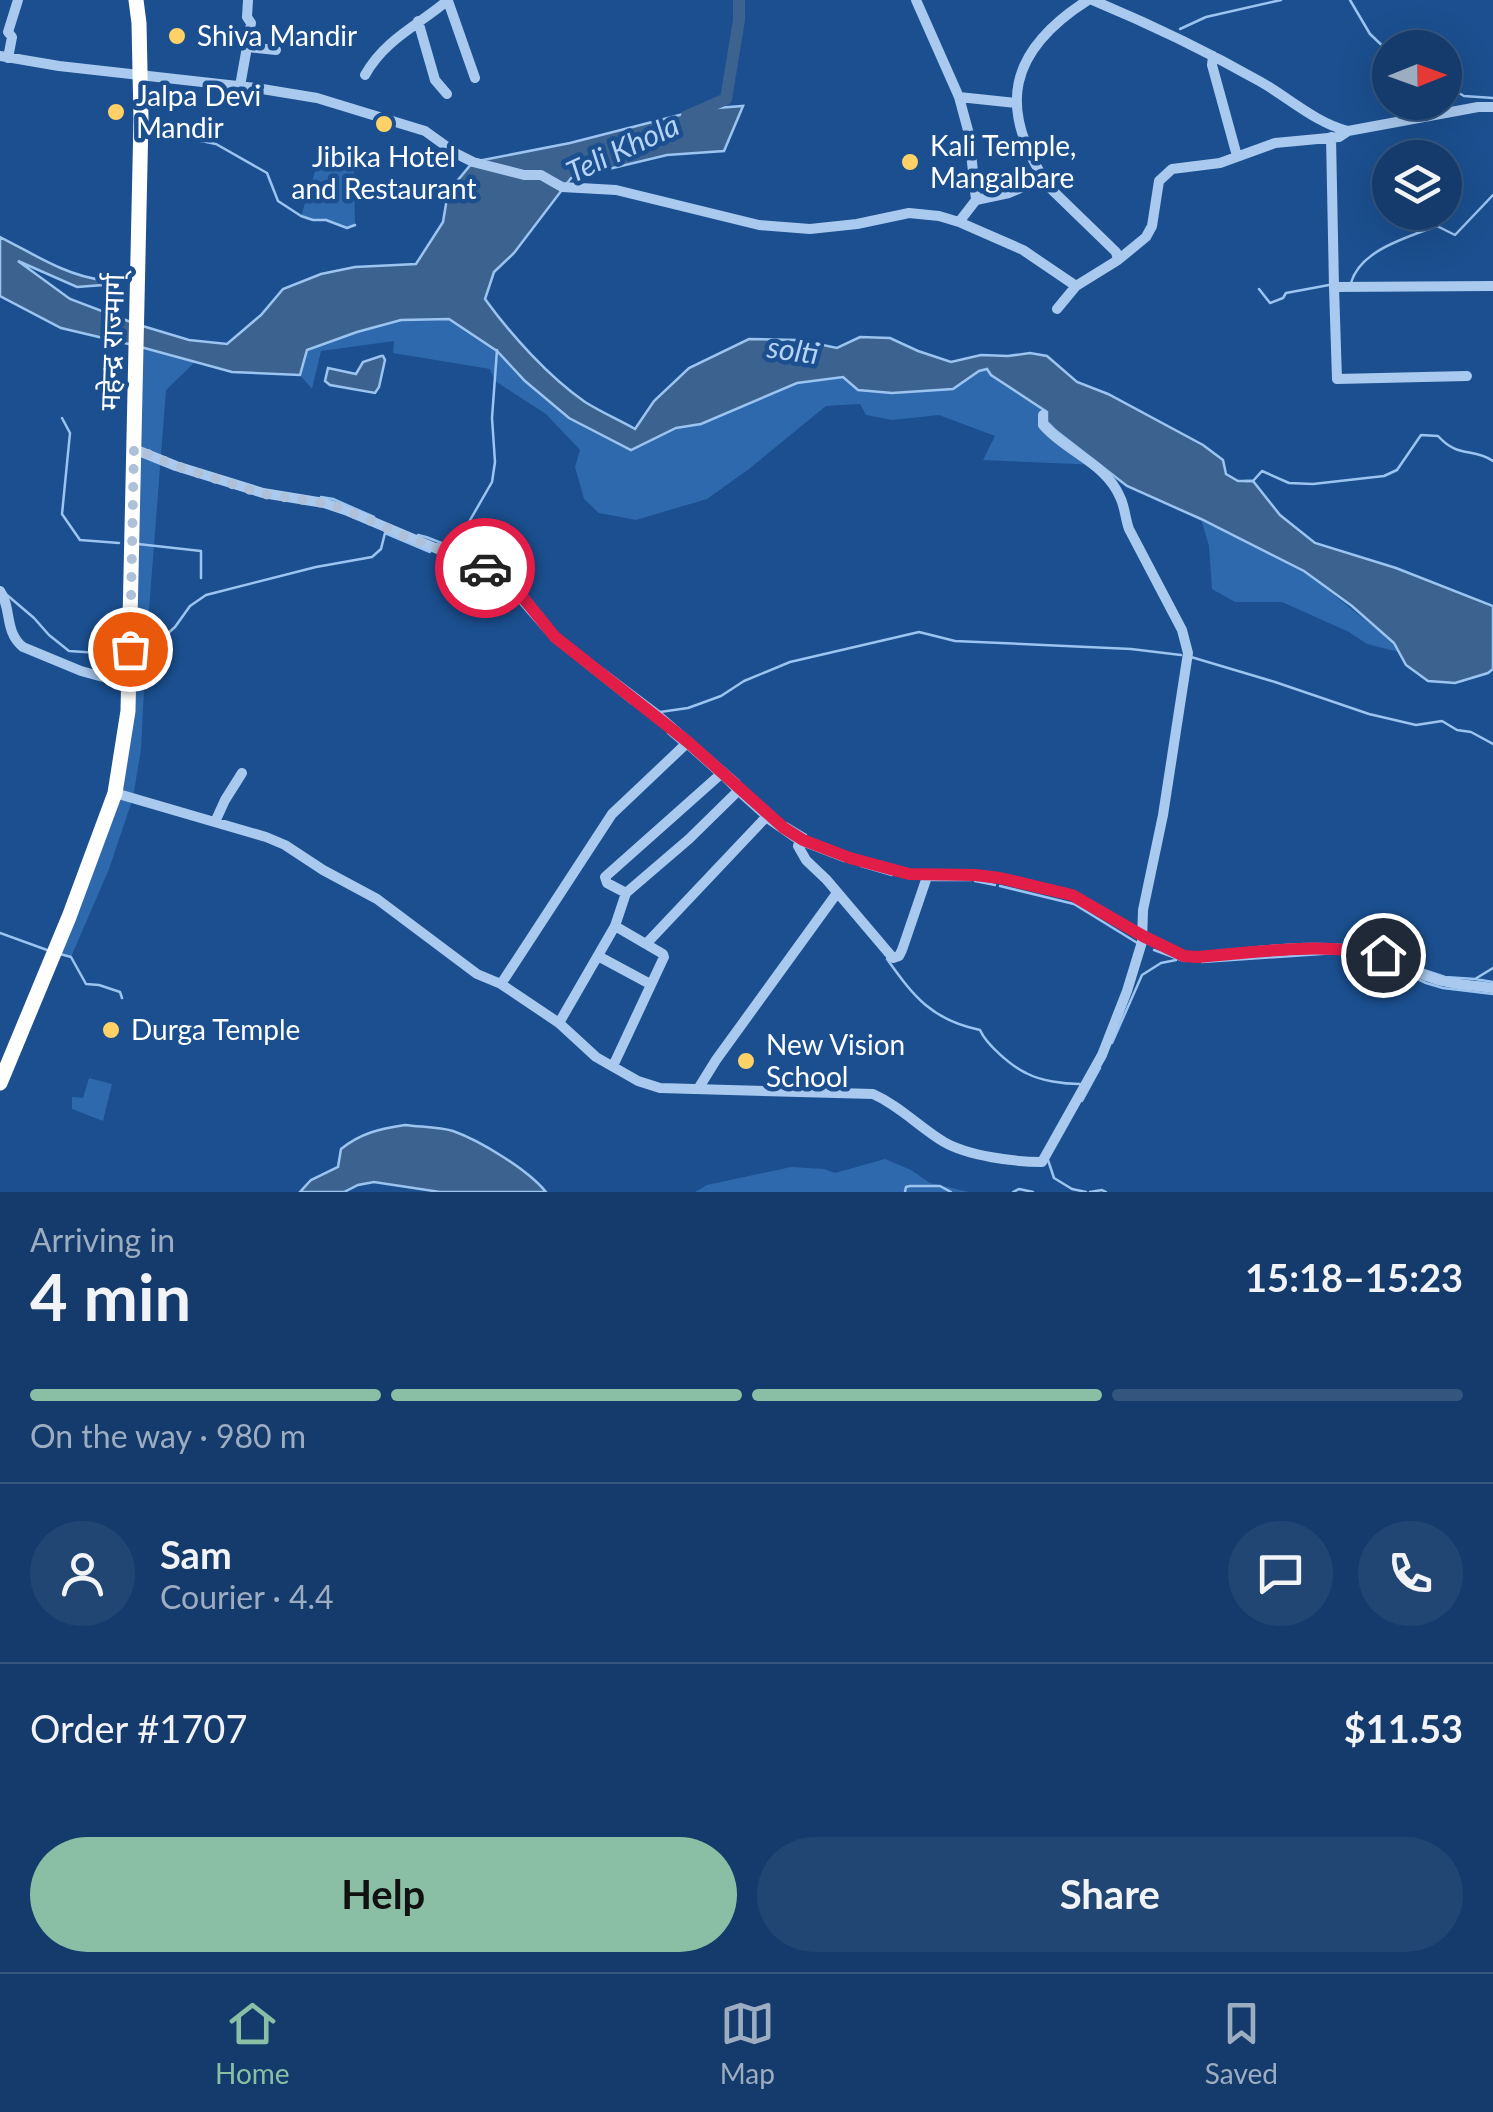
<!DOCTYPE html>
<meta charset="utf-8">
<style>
:root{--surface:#143b6b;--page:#214673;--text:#f1f3f6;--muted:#9dadc1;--line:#33557e;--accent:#8abfa5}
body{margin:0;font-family:Lato,"Noto Sans Devanagari",sans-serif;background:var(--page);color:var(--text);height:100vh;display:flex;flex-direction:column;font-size:38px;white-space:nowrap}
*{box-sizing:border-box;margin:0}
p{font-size:32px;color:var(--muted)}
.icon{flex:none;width:55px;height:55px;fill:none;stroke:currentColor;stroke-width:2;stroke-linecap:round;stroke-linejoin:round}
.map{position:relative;height:1192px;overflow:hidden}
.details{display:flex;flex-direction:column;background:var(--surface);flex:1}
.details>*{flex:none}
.needle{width:65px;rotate:89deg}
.controls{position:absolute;left:1372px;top:30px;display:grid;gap:20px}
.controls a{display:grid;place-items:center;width:90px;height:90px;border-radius:50%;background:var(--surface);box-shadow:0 10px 40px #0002,0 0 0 2px var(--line);font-size:50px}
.pin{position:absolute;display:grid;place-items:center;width:85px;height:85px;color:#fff;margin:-42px;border:5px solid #fff;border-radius:50%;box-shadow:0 2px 10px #0007}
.courier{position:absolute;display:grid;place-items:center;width:100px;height:100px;margin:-50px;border:8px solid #e11d48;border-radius:50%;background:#fff;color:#222;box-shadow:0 2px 12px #0007}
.head em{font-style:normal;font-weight:700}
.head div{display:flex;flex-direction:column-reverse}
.head{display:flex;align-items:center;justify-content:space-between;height:170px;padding:0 30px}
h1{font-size:65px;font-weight:700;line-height:75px}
.bar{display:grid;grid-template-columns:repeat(4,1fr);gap:15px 10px;align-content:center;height:120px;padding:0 30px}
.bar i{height:12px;border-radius:8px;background:var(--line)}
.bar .current{background:var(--accent)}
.bar p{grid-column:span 4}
.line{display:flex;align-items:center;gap:25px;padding:0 30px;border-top:2px solid var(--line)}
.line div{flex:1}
.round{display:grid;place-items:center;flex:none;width:105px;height:105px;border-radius:52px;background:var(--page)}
.cta{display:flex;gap:20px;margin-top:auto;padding:20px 30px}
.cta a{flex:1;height:115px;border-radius:60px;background:var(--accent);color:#111;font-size:40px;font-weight:700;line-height:115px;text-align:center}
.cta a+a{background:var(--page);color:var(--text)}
.tab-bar{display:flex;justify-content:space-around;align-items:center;height:140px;border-top:2px solid var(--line);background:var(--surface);font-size:28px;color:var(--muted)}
.tab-bar a{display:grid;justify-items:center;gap:5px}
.tab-bar .current{color:var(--accent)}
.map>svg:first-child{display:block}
.green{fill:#2e69ad}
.water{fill:#3c6290;stroke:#9cc4f0;stroke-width:2.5}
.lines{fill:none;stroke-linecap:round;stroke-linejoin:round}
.stream{stroke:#9cc4f0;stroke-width:2.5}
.river{stroke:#3c6290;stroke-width:12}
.minor{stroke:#a9c9ee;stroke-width:10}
.highway{stroke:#fff;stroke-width:15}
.done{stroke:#afc1d8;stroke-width:10;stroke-dasharray:0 18}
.route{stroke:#e11d48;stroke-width:12}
.poi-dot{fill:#ffd166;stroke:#1b4f8f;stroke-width:4}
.labels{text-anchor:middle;stroke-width:9;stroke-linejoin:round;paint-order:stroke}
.poi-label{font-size:28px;fill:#fff;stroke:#1b4f8f;text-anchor:start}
.street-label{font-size:28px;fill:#fff;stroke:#1b4f8f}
.water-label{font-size:30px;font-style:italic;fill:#b5d3f5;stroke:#1b4f8f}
</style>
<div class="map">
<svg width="1493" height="1192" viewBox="0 0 1493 1192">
<rect width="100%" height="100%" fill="#1b4f8f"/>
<path class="green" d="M319 159 354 167 355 225 347 228 326 220H313L301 216Z
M449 319 497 351 525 381 569 418 631 450 676 428 701 424 797 383 843 377 892 393 953 389 979 371 987 369 991 375 1047 412 1099 465 983 460 995 436 939 415 892 420 866 415 860 404 826 406 749 469 707 499 636 520 599 513 584 499 575 467 580 450 546 414 495 381 490 369 393 353 394 341 321 351 312 389 300 375 307 350 357 332 401 320Z
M137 346 196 361 166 390 146 649 141 749 133 798 109 869 71 957 55 951 115 793 128 711Z
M1201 519 1304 571 1394 643 1399 652 1367 644 1349 632 1282 602H1235L1212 589 1209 546Z
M89 1078 112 1084 103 1121 72 1109V1097L83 1098Z
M885 1159 911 1170 930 1183 969 1192H695L707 1185 791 1167 824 1169 835 1173Z"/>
<path class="water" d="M743 106 724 151 667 155 571 178 514 253 494 272 485 299C511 335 549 377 585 402 601 412 619 420 635 429L654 401 689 368 749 339 799 340 837 348 860 337 890 338 918 351 951 362 981 355 1008 356 1030 353 1047 356 1077 382 1108 394 1203 445 1223 460 1226 474 1238 481H1253L1280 515 1315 543 1396 568 1493 606V669L1488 673 1455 683 1428 681 1406 665 1394 643 1352 606 1304 571 1201 519 1127 486 1055 430 1047 422V412L991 375 987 369 979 371 953 389 892 393 858 390 843 377 797 383 701 424 676 428 631 450 569 418 525 381 497 351 449 319 401 320 357 332 307 350 300 375 232 372 137 346 61 328 0 296V237C32 253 66 276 103 280V285L77 287 18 261 70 299 136 324 189 340 227 344 261 315 283 289 321 274 355 267 416 264 443 222 448 192 473 162 570 143 703 109Z
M381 356H383L385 360 379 387 375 393 330 385 325 381 328 368 356 374 363 362Z
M405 1125C420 1127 439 1127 453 1131 481 1141 528 1170 546 1192H440L374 1182 358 1185 344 1192H300L311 1180 338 1167 341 1149C361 1133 379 1129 405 1125Z"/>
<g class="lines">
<path class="stream" d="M1350 0 1370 34 1390 53
M1180 29 1206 17 1281 0
M1445 85 1464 96 1493 98
M162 133 216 144 267 173 278 201 301 216 313 220H326L347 228 355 225
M1351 283C1360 250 1408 237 1437 226L1455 235 1493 195
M1259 289 1270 303 1283 298 1286 293 1329 285
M497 350 492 418 495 462 492 482 458 541V550L498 568 513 578
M62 418 70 433 62 514 80 540 119 543
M1245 481H1253L1262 471 1289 483 1313 484 1384 476 1397 470 1421 435 1438 436C1459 459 1472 447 1493 461
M321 497 333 499 374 517
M418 535 426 537 457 549
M138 544 201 551V578
M488 576 504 585 546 633
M7 595 34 618 49 635 69 651 114 654
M551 639 631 703
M135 654 155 645 175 627 190 606 206 595 316 567 372 557 381 549 385 533 430 552
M1191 657 1275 682 1369 714 1416 725 1442 721 1457 730 1471 732 1493 744
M603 669 660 712 688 708 721 696 744 681 790 662 919 632 955 641 1131 649 1181 655
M662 714 739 781
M668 733 681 744
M688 749 716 774
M722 779 734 791
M740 797 760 815
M768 823 794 841
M786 823 806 835
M805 846 844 861
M861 866 892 875
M932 880H971
M975 881 995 885
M1000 886 1074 904 1139 944
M0 933 47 950
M1345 942 1382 948 1403 960
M1154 950 1184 961
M60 954 71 957 86 984 99 985 120 992 122 998
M887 959C914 997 932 1020 980 1030 986 1044 1011 1066 1026 1073 1041 1081 1064 1084 1080 1084
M1202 962 1336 953 1380 961 1426 983 1443 988 1493 994
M1424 970 1445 977 1475 979 1493 968
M1475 979 1493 982
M1112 1043 1142 975 1161 963 1176 960
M1082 1101 1100 1068
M1048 1160 1054 1178 1072 1189 1086 1192
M905 1192 906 1187 910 1186H940L951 1192
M1013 1192 1019 1189 1033 1192
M1090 1192 1102 1190 1106 1192"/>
<path class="river" d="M687 116 726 99 739 20V0"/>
<path class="minor" d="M916 0 959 97 969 134 976 200 959 222
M1088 0C1008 51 996 108 1049 187L1116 252 1118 260
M1092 0C1150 24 1206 51 1261 82 1289 98 1316 123 1348 131L1478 107H1493
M448 1 475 78
M418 21 435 80 447 94
M247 47 251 23 247 17 248 0
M0 56 59 66 256 88 317 98 425 131 457 154 473 162 524 175H541L562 187 616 190 759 225 810 229 857 224 909 213 939 216 959 222 1023 250 1076 286
M1213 56 1212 65 1237 156
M8 58 12 37 8 32 18 0
M365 75C385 39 419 25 448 0
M240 86 247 47 276 50
M959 97 1016 103
M1331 137 1334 287
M976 200 1009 193 1043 178
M1057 309 1076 286 1118 260 1146 237 1152 226 1159 181 1172 169 1220 163 1275 143 1339 137 1348 131
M1467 376 1337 379 1334 287 1493 286
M134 449 176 466 263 493 324 503 345 510 499 575 513 584 555 637 688 742 784 828 803 840 850 858 909 874 975 875 1000 878 1072 895 1143 936 1184 956 1197 957C1252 952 1312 942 1367 952 1391 956 1409 971 1432 978 1451 985 1473 985 1493 988
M0 591C12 608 4 632 23 647L81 671 129 684
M115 793 266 837 285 845 323 870 377 899 477 974 501 984 559 1023 596 1057 638 1081 660 1088 873 1094C900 1106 919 1127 944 1142 968 1156 1015 1162 1042 1162L1102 1055 1127 991 1142 942 1143 910 1163 815 1188 653 1182 630 1129 529C1125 518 1125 507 1120 497 1105 462 1066 452 1043 425V415
M215 822 225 800 242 773
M801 839 798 846 806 860 826 879 893 958 899 956 902 950 928 874
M626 893 607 883 605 877 722 773
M646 944 768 815
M598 956 650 984
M501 984 612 814 688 742
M559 1023 615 926 626 893 689 839 740 789
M613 1066 664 957 663 954 615 926
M698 1089 716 1060 837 893"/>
<path class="highway" d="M0 1083 69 917 115 793 128 711 141 119 139 23 136 0"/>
</g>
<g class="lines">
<path class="done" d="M130 649 134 448 176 466 263 494 324 503 346 510 409 538 460 556 485 568"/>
<path class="route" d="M485 568 512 584 555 637 688 742 784 828 803 840 850 858 909 874 975 875 1000 878 1072 895 1143 936 1184 956 1197 957C1259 952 1321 942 1383 955"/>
</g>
<g class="poi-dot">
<circle cx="177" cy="36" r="10"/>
<circle cx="116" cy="112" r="10"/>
<circle cx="384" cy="124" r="10"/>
<circle cx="910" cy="162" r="10"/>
<circle cx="111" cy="1030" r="10"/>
<circle cx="746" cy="1061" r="10"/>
</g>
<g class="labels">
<g class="poi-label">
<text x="197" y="46">Shiva Mandir</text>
<text x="136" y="106">Jalpa Devi<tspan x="136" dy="32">Mandir</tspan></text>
<text x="930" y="156">Kali Temple,<tspan x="930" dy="32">Mangalbare</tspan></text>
<text x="384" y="167" text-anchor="middle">Jibika Hotel<tspan x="384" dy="32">and Restaurant</tspan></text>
<text x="131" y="1040">Durga Temple</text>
<text x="766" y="1055">New Vision<tspan x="766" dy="32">School</tspan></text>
</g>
<g class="street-label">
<text transform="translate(112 342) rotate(-88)" y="10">महेन्द्र राज्मार्ग्</text>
</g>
<g class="water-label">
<text transform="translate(623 149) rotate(-25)" y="10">Teli Khola</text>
<text transform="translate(793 351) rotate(8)" y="10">solti</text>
</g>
</g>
</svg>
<div class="controls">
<a><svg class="needle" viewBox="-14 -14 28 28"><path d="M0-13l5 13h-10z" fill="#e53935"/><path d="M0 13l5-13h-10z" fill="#9dadc1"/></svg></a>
<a><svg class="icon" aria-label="layers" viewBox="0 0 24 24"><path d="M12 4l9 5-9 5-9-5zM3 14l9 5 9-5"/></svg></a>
</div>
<div class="pin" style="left:130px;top:649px;background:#ea580c"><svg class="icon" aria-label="bag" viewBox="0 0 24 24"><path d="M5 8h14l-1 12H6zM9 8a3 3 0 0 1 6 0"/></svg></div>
<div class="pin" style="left:1383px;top:955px;background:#1f2937"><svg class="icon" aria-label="home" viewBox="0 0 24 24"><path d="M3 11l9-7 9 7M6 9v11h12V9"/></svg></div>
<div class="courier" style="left:485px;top:568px"><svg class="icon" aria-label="car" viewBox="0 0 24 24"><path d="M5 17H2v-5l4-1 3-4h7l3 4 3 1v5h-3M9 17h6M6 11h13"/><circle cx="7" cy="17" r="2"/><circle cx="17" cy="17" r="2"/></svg></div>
</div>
<section class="details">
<div class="head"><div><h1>4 min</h1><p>Arriving in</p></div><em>15:18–15:23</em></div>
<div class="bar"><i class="current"></i><i class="current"></i><i class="current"></i><i></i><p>On the way · 980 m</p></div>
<div class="line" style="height:180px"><a class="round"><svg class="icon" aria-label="person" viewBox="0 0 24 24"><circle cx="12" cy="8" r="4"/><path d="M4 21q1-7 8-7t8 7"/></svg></a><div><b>Sam</b><p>Courier · 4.4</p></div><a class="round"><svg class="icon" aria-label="chat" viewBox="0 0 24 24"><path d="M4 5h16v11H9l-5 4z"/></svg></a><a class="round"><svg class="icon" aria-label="phone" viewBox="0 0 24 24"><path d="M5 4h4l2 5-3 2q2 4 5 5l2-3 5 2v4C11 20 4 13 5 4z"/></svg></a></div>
<div class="line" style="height:130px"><div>Order #1707</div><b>$11.53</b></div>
<div class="cta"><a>Help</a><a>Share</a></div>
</section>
<nav class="tab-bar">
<a class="current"><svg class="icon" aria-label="home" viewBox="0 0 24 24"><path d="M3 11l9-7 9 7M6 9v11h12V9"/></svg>Home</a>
<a><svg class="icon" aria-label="map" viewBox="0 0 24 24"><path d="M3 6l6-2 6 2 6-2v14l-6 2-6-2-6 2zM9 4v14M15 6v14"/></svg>Map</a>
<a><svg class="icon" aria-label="saved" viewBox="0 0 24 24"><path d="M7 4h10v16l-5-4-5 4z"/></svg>Saved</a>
</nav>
